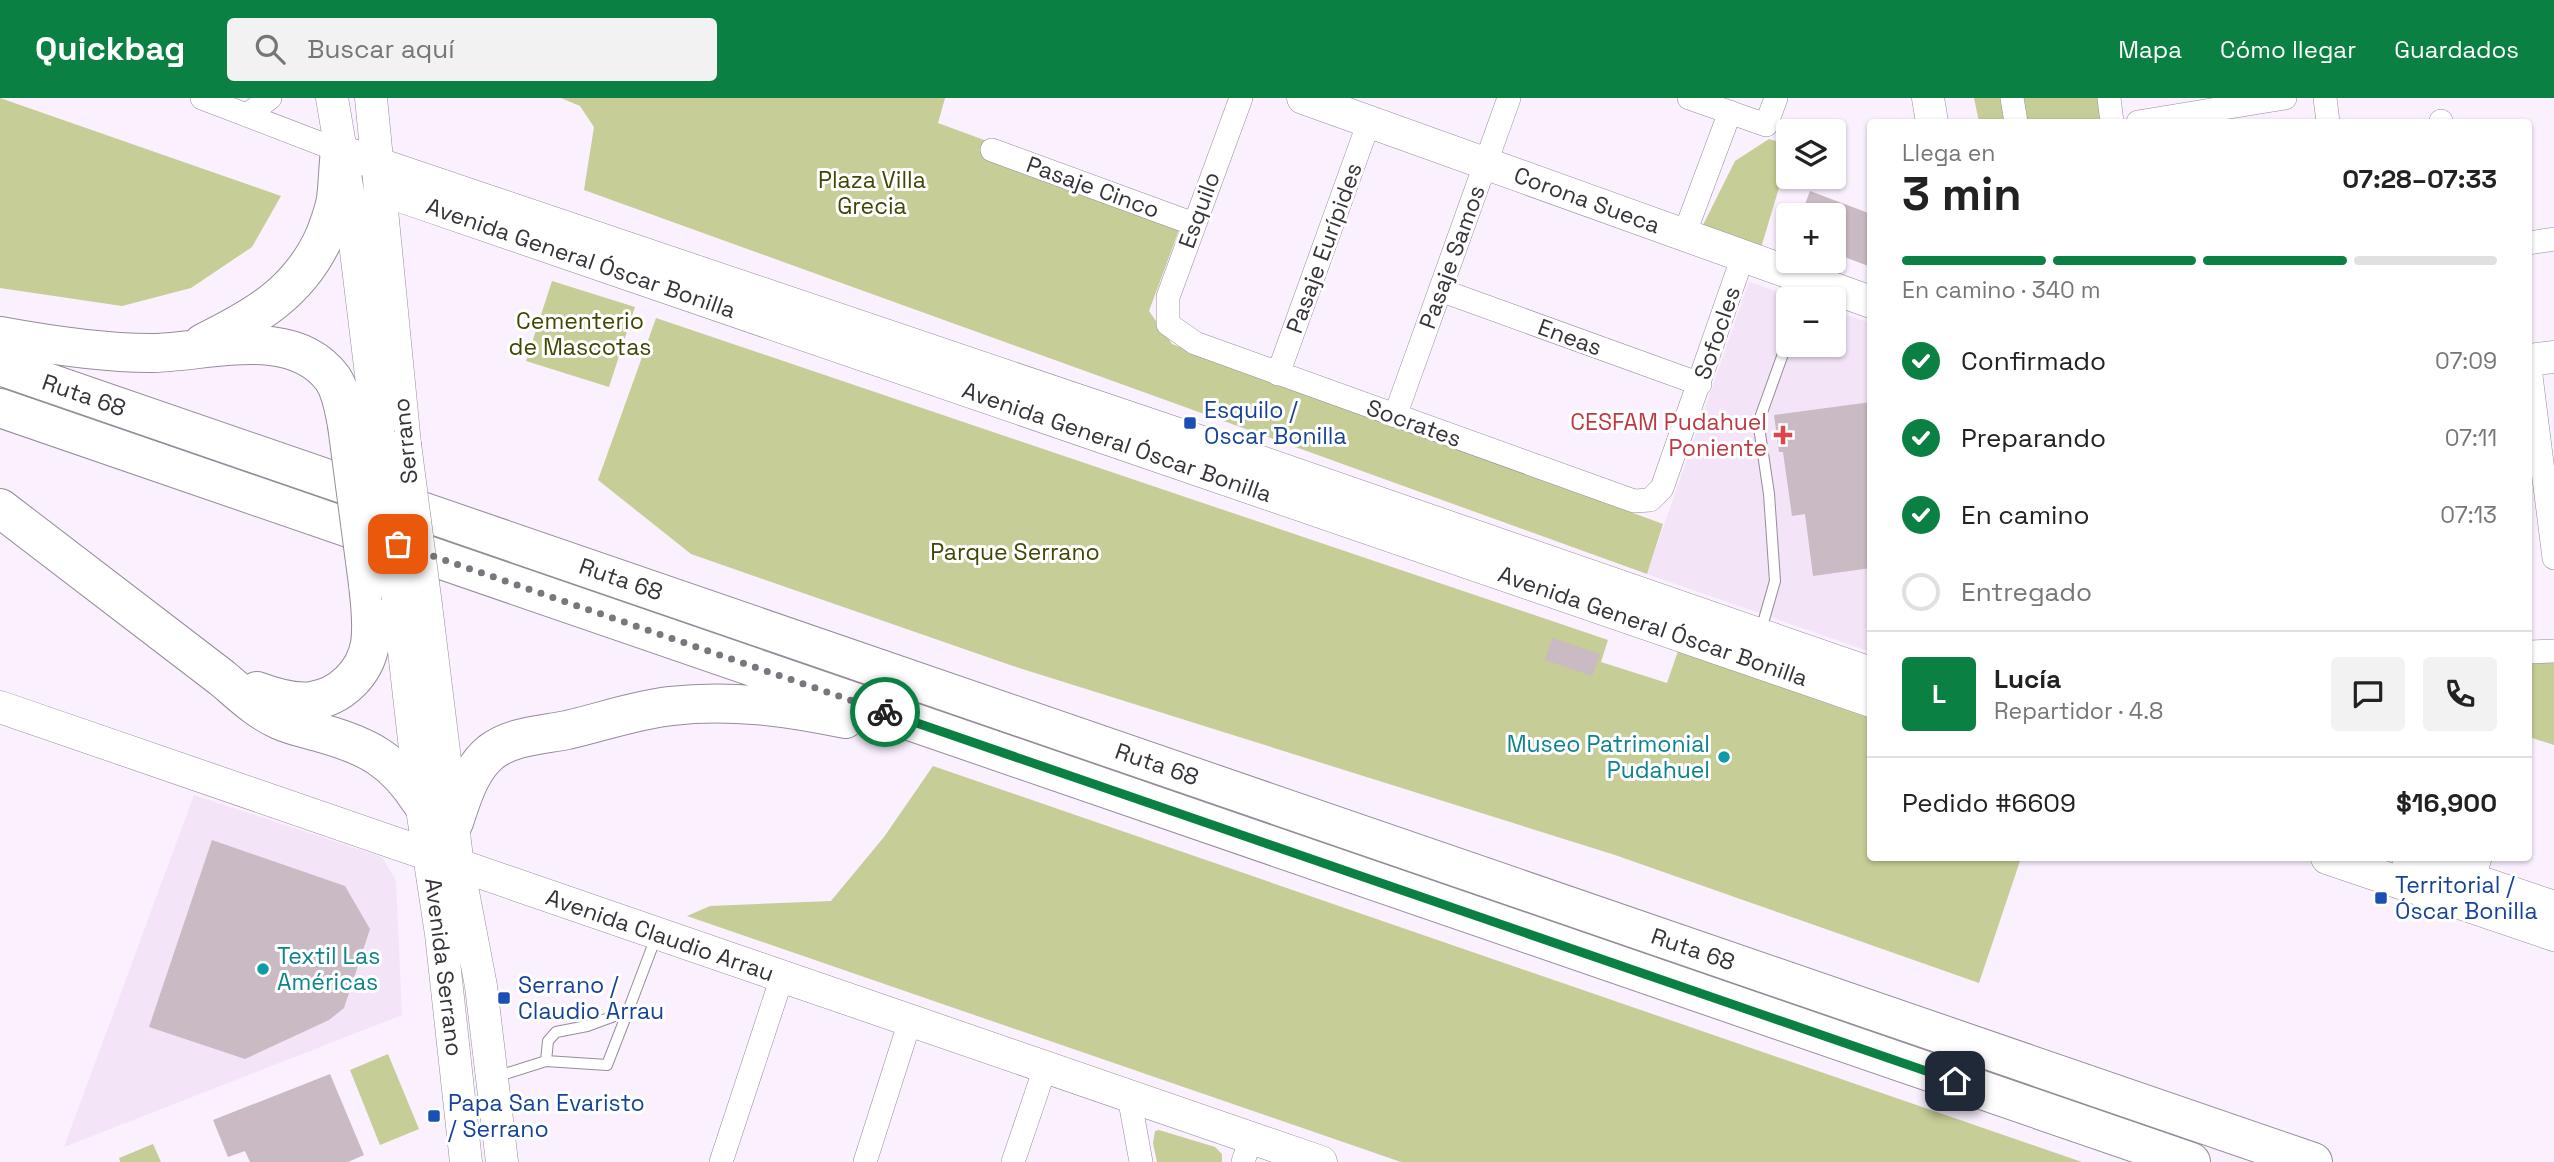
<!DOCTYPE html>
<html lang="es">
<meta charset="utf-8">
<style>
:root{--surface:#fff;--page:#f2f2f2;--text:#222;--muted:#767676;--line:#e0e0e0;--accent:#0b8043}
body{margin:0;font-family:"Space Grotesk",sans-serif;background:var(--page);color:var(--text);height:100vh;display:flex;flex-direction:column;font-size:26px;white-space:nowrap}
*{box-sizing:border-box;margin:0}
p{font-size:23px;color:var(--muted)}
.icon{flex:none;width:38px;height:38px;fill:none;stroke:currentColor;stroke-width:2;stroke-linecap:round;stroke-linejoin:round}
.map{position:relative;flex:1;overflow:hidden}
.panel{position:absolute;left:1867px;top:21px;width:665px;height:742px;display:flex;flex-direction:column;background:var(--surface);border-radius:7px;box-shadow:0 2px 5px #0004}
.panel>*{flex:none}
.tools{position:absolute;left:1776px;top:21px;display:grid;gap:14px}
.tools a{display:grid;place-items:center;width:70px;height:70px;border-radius:7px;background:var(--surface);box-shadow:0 2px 5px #0004;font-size:35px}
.pin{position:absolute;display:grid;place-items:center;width:60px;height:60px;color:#fff;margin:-30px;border-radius:14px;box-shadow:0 4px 10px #0006}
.courier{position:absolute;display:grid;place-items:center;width:70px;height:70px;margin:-35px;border:5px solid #0b8043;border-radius:50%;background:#fff;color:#222;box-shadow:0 2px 9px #0007}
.headline em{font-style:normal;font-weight:600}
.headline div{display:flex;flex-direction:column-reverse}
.headline{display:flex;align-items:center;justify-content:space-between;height:119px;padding:0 35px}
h1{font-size:46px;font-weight:600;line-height:52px}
.bar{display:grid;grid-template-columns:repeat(4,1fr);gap:10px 7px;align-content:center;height:84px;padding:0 35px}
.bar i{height:9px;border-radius:5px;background:var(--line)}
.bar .on{background:var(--accent)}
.bar p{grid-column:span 4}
.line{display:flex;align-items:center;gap:18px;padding:0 35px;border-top:2px solid var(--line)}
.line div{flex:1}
.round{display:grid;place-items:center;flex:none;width:74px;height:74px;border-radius:7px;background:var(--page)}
ol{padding:0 35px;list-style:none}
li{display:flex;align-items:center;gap:21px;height:77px}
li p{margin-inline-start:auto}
li .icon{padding:7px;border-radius:50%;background:var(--accent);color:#fff;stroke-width:4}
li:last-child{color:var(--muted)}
li i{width:38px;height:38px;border:4px solid var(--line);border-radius:50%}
header{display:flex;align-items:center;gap:42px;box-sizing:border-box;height:98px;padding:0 35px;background:var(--accent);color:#fff}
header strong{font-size:33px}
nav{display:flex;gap:38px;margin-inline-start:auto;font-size:24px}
.search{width:490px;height:63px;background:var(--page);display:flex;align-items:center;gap:18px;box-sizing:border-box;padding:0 24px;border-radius:7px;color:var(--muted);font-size:26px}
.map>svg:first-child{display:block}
.built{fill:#f3e4f8}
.green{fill:#c6cd97}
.building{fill:#c9bac3}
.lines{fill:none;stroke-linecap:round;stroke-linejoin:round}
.lane-casing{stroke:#968c99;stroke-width:12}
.street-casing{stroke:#968c99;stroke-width:24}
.secondary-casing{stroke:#968c99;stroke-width:33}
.highway-casing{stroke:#968c99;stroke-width:40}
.lane{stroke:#fff;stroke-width:10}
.street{stroke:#fff;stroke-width:23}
.secondary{stroke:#fff;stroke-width:32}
.highway{stroke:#fff;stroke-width:38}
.secondary-bridge-casing{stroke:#968c99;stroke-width:33;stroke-linecap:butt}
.highway-bridge-casing{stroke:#968c99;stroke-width:40;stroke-linecap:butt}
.secondary-bridge{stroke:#fff;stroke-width:32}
.highway-bridge{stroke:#fff;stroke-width:38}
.done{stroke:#7b757e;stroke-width:7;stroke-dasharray:0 12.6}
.route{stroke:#0b8043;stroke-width:9}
.transit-dot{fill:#1a4fb4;stroke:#fff;stroke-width:2.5}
.health-dot{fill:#e0444e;stroke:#fff;stroke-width:2.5}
.culture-dot{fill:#0f9aa8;stroke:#fff;stroke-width:2.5}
.labels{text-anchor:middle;stroke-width:6;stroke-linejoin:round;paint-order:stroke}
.park-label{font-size:23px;fill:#424602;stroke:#fff}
.street-label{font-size:23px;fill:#373339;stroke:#fff}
.transit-label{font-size:23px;fill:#164399;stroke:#fff;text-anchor:start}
.health-label{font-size:23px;fill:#be3a42;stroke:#fff;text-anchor:end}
.culture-label{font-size:23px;fill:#0d838f;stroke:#fff;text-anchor:end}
</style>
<header>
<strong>Quickbag</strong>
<div class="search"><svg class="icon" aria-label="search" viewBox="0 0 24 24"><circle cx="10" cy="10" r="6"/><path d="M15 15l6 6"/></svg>Buscar aquí</div>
<nav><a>Mapa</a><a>Cómo llegar</a><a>Guardados</a></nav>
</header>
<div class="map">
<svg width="2554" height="1064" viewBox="0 0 2554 1064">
<rect width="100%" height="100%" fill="#faf0fe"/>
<path class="built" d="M1749 184 1800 201H1788V247H1834V213L1871 225V554L1647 476Z
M194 697 382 759 396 783 402 917 64 1049Z"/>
<path class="green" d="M0 0 281 98 252 149 191 190 122 208 0 190Z
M561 0H945L938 25 1185 116 1149 213 1172 246 1663 426 1647 476 584 92 594 29 580 8Z
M1974 0H2004L2007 24H1979Z
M2024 0H2104L2107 24H2027Z
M1769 41 1788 47V60L1760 153 1702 129 1735 63Z
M552 183 635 209 609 289 526 263Z
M656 220 1608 542 1601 564 1667 585 1678 553 1871 620V760H2021L1979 885 1615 757 1013 568 691 456 598 382Z
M2554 562V647L2529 639V564Z
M933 668 2082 1064H1401L687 818 710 808 831 803 884 739Z
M388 956 419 1031 380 1047 350 972Z
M1159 1032 1215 1049 1222 1056V1064H1157L1153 1045 1155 1033Z
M153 1046 161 1064H120L119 1060Z"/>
<path class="building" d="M1810 93 1871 116V169L1834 155V117H1801Z
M1871 304V470L1813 478 1805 416 1792 418 1783 354H1779L1774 317Z
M1552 540 1600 556 1592 578 1545 562Z
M212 742 345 788 370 831 344 910 329 922 245 961 149 929Z
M330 976 364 1057 348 1064H250L245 1053 228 1059 213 1022Z"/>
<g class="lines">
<g class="lane-casing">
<path id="lane" d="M1761 532 1775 483 1769 396 1759 329 1761 317 1788 242
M546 963 548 943 556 934 587 928 628 913 656 839
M495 979 546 963 607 967 628 913"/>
</g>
<g class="street-casing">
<path id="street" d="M202 0 340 53
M1241 0 1168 199V226L1195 245 1634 403 1650 402 1662 390 1743 158
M1689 0 1766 27 1776 0
M2012 0 2016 24
M2109 0 2112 24
M2325 0 2328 24
M247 17 270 0
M2441 23V24
M2138 24 2285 0
M992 52 1194 126
M1684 137 1730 14
M2529 145 2554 141
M1440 192 1700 286
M2529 262 2554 460
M1278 276 1369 24
M1395 318 1509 0
M2529 554 2554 553
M2473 782 2480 760
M1129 998 1141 1064
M721 1064 782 879
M865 1064 910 923
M1013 1064 1045 970
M1243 1064 1251 1040"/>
</g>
<g class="secondary-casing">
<path id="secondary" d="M332 0 351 112 378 334
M371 0 405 346
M1303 0 1871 204
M1928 0 1932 24
M340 53 1255 362 1871 575
M376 66 403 99 1871 603
M2529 262 2554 259
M398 500 421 704 441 836 466 1064
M426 507 458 768 481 888 502 1064
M0 609 1321 1064
M2327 760 2554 837
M2408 760 2554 809"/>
</g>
<g class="highway-casing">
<path id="highway" d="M0 238C49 247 100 255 150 255 206 255 292 225 333 281 342 295 344 312 347 327
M203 245C256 219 300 194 325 137 329 126 334 114 336 101 338 85 338 69 340 53
M0 268 2313 1064
M0 310 2191 1064
M0 410 222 580C240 595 257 612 279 622 292 628 307 631 321 635 368 648 394 662 421 704
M257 593C273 599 294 605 311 603 341 599 365 575 370 546 373 526 370 505 368 486
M454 724C462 700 470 671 491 654 512 638 542 637 567 632 602 624 635 612 671 608 730 601 787 609 845 621"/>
</g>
<use href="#lane" class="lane"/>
<use href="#street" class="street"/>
<use href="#secondary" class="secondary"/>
<use href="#highway" class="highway"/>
<g class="secondary-bridge-casing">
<path id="secondary-bridge" d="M378 334 398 500
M405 346 426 507"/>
</g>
<g class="highway-bridge-casing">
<path id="highway-bridge" d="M347 327 368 486"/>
</g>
<use href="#secondary-bridge" class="secondary-bridge"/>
<use href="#highway-bridge" class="highway-bridge"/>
</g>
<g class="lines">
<path class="done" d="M398 446 885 614"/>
<path class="route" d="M885 614 1955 983"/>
</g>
<g class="transit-dot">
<rect x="1183" y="318" width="14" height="14" rx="3.5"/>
<rect x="2374" y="793" width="14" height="14" rx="3.5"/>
<rect x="497" y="893" width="14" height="14" rx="3.5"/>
<rect x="427" y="1011" width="14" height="14" rx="3.5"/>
</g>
<path class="health-dot" d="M1779.5 326.5h7v7h7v7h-7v7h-7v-7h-7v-7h7z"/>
<g class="culture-dot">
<circle cx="1724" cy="659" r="7"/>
<circle cx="263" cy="871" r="7"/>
</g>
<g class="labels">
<g class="park-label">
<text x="872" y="90">Plaza Villa<tspan x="872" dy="26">Grecia</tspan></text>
<text x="580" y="231">Cementerio<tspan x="580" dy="26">de Mascotas</tspan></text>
<text x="1015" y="462">Parque Serrano</text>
</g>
<g class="street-label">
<text transform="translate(1093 89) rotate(20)" y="8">Pasaje Cinco</text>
<text transform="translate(1587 102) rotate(20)" y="8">Corona Sueca</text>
<text transform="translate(1199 112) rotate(-70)" y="8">Esquilo</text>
<text transform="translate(1324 150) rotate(-70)" y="8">Pasaje Eurípides</text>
<text transform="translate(1452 159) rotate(-70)" y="8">Pasaje Samos</text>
<text transform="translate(581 160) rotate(19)" y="8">Avenida General Óscar Bonilla</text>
<text transform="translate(1717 235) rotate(-71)" y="8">Sofocles</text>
<text transform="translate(1570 239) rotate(20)" y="8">Eneas</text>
<text transform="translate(84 297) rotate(19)" y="8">Ruta 68</text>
<text transform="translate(1414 325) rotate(20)" y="8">Socrates</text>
<text transform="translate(405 343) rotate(-96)" y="8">Serrano</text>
<text transform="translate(1117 344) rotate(19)" y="8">Avenida General Óscar Bonilla</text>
<text transform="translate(621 481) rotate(19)" y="8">Ruta 68</text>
<text transform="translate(1653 528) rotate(19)" y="8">Avenida General Óscar Bonilla</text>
<text transform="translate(1157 666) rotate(19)" y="8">Ruta 68</text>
<text transform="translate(660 837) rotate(19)" y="8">Avenida Claudio Arrau</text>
<text transform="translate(1693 851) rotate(19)" y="8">Ruta 68</text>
<text transform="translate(444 869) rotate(83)" y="8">Avenida Serrano</text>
</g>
<g class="transit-label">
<text x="1204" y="320">Esquilo /<tspan x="1204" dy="26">Oscar Bonilla</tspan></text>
<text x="2395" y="795">Territorial /<tspan x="2395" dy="26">Óscar Bonilla</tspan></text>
<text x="518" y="895">Serrano /<tspan x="518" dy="26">Claudio Arrau</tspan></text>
<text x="448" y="1013">Papa San Evaristo<tspan x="448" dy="26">/ Serrano</tspan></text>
</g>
<g class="health-label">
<text x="1767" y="332">CESFAM Pudahuel<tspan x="1767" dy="26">Poniente</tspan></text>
</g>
<g class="culture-label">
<text x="1710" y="654">Museo Patrimonial<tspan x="1710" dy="26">Pudahuel</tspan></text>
<text x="277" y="866" text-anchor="start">Textil Las<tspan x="277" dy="26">Américas</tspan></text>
</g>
</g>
</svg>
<div class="tools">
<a><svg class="icon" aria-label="layers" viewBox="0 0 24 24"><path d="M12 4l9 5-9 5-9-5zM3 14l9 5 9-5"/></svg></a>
<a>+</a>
<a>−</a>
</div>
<div class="pin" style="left:398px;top:446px;background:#ea580c"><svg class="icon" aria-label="bag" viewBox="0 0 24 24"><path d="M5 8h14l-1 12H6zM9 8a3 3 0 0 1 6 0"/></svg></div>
<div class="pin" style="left:1955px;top:983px;background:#1f2937"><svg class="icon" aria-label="home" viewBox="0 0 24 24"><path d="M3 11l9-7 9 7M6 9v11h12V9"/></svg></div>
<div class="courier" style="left:885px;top:614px"><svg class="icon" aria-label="bike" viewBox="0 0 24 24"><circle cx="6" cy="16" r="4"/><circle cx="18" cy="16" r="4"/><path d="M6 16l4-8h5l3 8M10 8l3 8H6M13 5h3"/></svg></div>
<section class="panel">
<div class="headline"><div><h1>3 min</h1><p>Llega en</p></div><em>07:28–07:33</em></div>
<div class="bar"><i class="on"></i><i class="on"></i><i class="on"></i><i></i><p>En camino · 340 m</p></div>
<ol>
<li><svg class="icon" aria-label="check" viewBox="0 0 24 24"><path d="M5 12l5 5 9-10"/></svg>Confirmado<p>07:09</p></li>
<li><svg class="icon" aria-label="check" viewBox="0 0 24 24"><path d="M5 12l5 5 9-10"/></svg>Preparando<p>07:11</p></li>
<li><svg class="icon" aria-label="check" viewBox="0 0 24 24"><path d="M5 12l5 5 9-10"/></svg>En camino<p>07:13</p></li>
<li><i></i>Entregado</li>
</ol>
<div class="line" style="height:126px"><b class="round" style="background:var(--accent);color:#fff">L</b><div><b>Lucía</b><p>Repartidor · 4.8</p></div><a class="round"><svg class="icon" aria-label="chat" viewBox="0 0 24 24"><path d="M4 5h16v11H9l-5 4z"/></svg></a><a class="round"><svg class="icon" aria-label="phone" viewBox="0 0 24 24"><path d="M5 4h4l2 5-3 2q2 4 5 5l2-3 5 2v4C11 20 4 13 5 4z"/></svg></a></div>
<div class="line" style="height:91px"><div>Pedido #6609</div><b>$16,900</b></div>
</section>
</div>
